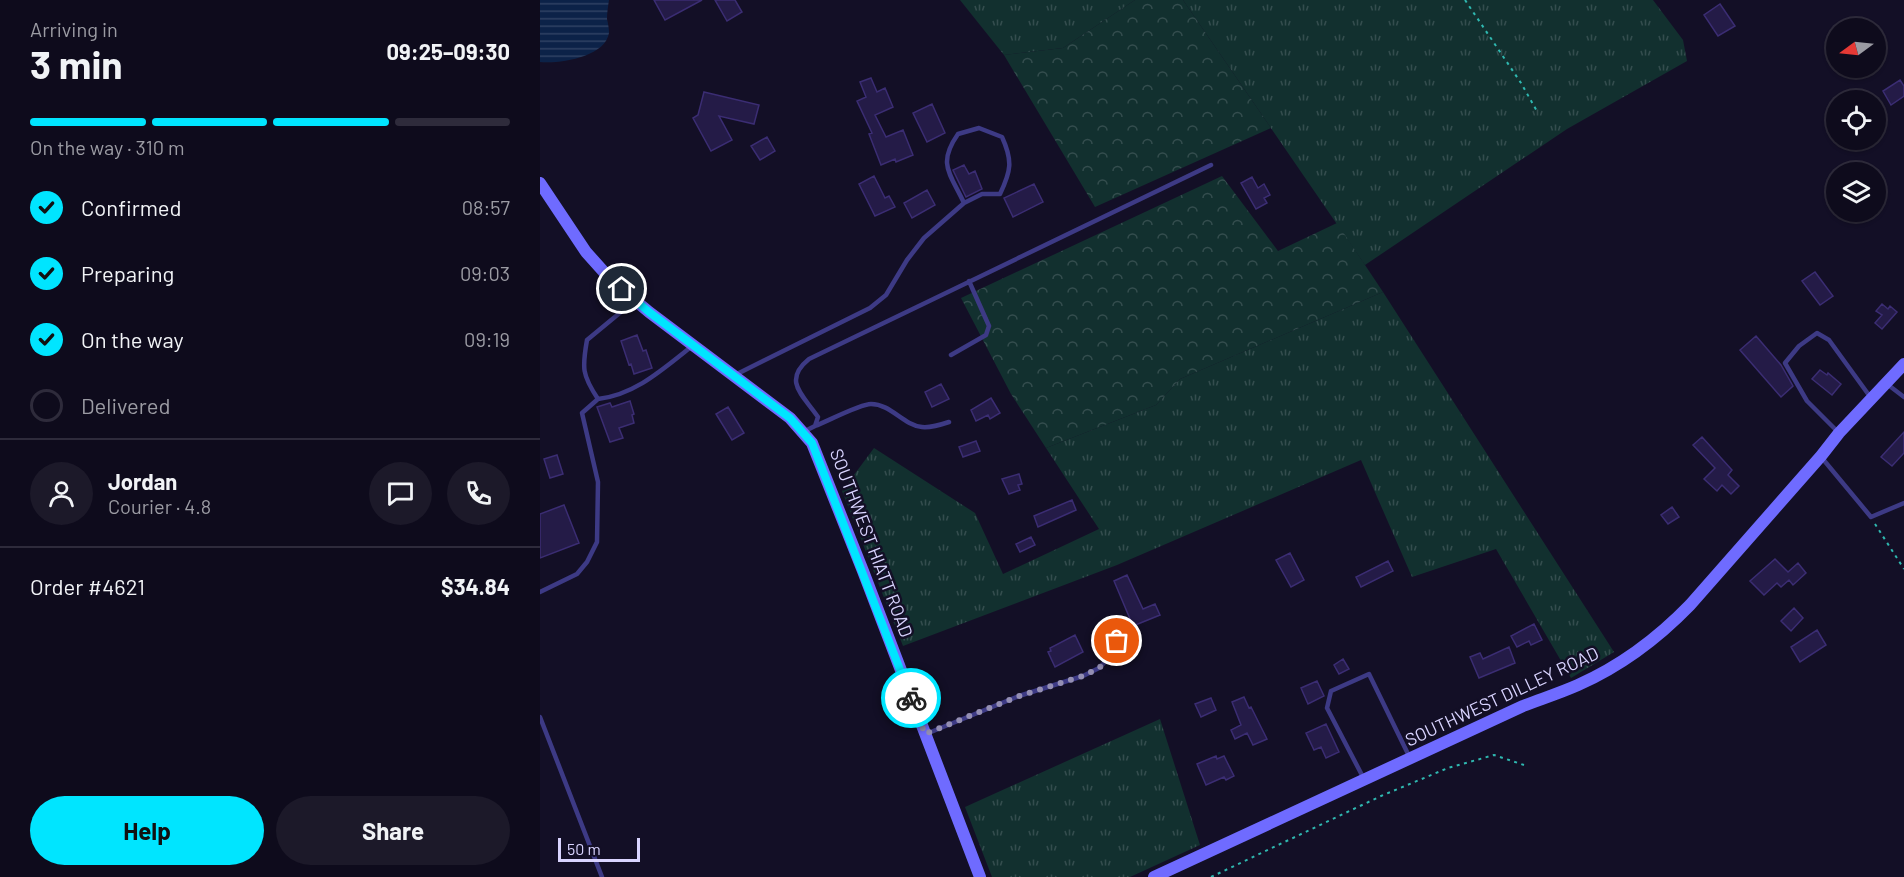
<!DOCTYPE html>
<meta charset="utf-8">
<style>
:root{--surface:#0e0b1c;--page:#1c1929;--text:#f1f3f6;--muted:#9b9ba3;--line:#2e2b3b;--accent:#00e5ff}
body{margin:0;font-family:Barlow,sans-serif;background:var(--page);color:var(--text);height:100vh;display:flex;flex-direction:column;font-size:22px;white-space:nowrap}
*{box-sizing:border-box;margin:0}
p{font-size:20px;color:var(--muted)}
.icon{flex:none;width:33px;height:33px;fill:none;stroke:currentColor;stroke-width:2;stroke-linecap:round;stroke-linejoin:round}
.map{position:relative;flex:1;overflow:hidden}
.details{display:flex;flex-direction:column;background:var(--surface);width:540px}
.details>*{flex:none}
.needle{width:39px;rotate:255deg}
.fabs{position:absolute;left:1286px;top:18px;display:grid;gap:12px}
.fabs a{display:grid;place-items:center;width:60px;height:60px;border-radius:50%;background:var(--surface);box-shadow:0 2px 4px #0004,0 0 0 2px var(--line);font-size:30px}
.scale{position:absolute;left:18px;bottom:15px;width:82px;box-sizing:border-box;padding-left:6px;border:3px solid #d9d4ff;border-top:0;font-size:16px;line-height:21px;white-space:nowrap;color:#d9d4ff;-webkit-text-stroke:4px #130f26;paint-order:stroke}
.pin{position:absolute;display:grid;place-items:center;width:51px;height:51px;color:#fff;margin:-26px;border:3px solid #fff;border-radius:50%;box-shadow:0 2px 6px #0007}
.courier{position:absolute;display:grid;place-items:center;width:60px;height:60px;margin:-30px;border:4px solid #00e5ff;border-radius:50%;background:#fff;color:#222;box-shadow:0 2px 8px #0007}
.overview em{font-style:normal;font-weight:700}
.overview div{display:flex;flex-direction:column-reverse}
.overview{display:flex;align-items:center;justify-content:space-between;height:102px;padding:0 30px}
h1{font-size:39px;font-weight:700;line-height:45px}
.bar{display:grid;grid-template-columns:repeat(4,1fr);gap:9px 6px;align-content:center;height:72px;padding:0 30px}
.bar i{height:8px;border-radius:4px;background:var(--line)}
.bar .selected{background:var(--accent)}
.bar p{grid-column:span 4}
.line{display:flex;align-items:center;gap:15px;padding:0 30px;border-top:2px solid var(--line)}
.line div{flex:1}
.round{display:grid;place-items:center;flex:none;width:63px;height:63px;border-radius:32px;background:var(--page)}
ol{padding:0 30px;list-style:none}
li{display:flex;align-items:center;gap:18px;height:66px}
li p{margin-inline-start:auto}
li .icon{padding:6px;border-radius:50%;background:var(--accent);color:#111;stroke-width:4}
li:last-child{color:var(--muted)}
li i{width:33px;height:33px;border:3px solid var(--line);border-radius:50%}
.primary-button{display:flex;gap:12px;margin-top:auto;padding:12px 30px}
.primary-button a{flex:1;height:69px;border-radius:36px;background:var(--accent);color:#111;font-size:24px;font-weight:700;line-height:69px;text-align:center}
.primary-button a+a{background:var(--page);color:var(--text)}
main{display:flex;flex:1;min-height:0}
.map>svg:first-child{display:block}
.grass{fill:url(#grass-tufts)}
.forest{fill:url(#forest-crowns)}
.water{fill:url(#water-rules)}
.building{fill:#241b47;stroke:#3b2d73;stroke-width:1.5}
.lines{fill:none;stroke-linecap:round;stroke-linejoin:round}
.path{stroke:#2fb8b0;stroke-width:2;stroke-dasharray:3 4.5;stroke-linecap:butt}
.lane{stroke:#3d3a85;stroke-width:4.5}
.secondary{stroke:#6f6bff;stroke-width:12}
.done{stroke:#948fb3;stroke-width:6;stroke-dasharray:0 10.8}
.route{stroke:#00e5ff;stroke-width:8}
.labels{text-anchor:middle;stroke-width:5;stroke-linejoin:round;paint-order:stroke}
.street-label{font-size:18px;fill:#d9d4ff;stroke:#130f26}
</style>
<main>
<section class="details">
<div class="overview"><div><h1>3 min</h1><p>Arriving in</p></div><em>09:25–09:30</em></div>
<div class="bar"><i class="selected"></i><i class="selected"></i><i class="selected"></i><i></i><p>On the way · 310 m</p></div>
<ol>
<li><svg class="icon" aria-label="check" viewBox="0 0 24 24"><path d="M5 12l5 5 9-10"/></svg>Confirmed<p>08:57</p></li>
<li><svg class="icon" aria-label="check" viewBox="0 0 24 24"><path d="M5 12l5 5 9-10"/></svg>Preparing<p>09:03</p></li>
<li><svg class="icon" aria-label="check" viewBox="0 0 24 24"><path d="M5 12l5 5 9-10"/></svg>On the way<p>09:19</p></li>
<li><i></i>Delivered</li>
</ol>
<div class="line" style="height:108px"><a class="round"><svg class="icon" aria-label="person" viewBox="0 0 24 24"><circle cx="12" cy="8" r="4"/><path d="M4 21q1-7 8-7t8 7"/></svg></a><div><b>Jordan</b><p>Courier · 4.8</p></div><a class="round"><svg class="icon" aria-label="chat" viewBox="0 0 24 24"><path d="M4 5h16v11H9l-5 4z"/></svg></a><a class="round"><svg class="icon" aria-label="phone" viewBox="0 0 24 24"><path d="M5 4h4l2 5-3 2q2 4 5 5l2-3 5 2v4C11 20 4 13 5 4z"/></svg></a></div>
<div class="line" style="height:78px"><div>Order #4621</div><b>$34.84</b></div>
<div class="primary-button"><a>Help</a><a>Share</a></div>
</section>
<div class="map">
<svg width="1364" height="877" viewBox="0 0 1364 877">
<defs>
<pattern id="grass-tufts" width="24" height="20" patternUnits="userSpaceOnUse" patternTransform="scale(1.5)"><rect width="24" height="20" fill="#12302f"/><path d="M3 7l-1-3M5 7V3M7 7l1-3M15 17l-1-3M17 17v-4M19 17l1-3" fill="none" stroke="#344d4e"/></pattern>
<pattern id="forest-crowns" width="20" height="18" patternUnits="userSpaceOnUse" patternTransform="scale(1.5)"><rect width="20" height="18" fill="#12302f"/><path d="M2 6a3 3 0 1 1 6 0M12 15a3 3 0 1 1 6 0" fill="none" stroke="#344d4e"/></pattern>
<pattern id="water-rules" width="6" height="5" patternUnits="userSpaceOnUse" patternTransform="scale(1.5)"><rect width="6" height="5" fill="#0c2248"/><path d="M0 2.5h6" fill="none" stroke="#2f4163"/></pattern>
</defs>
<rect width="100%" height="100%" fill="#130f26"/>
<path class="grass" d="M420 0H595L523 48 464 55Z
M643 0H1113L1143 40 1147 61 1027 129 825 265Z
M843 292 1074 652 1031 678 956 549 872 577 821 460 577 565 363 646 302 491 334 448 435 513 463 574 559 529 506 448 616 405 640 379Z
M620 719 660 845 590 877H452L425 807Z"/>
<path class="forest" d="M595 0H643L731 128 555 207 464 55 523 48Z
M682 176 738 251 797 223 843 292 640 379 616 405 506 448 471 394 421 298Z"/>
<path class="water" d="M0 0H69C68 6 67 13 67 19 68 23 69 29 69 33 65 57 20 64 0 62Z"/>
<path class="building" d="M114 0H162L125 20Z
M175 0H195L202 12 187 21Z
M1180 4 1195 26 1178 36 1164 15Z
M331 78 337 92 345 88 353 107 335 115 346 137 363 130 373 155 356 162 355 159 341 165 329 134 332 133 317 101 326 97 320 82Z
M1360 80 1364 86V96L1351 105 1343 91Z
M164 92 219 105 214 124 179 116 192 140 171 151 153 118 158 115Z
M392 104 405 133 387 142 373 113Z
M227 137 235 151 220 160 211 146Z
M424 165 429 174 435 171 442 189 426 197 413 170Z
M334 176 345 198 349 196 355 207 335 216 319 184Z
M712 177 718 188 724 184 730 195 724 198 727 203 716 209 701 183Z
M494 184 503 202 473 217 464 198Z
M387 190 395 205 372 218 364 203Z
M1275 272 1293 296 1280 305 1262 281Z
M1342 304 1348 309 1350 306 1357 312 1342 329 1335 323 1342 315 1336 311Z
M97 335 103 351 106 350 112 368 94 374 91 364 89 365 81 341Z
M1216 336 1241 365 1253 386 1241 397 1200 350Z
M1280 370 1287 375 1288 373 1301 384 1292 395 1272 379Z
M401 384 409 399 392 407 385 392Z
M451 398 460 413 450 419 448 415 436 421 431 410Z
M90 401 94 414 92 415 94 423 79 428 83 438 70 442 57 407 70 403 72 407Z
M188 407 204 433 192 440 176 414Z
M1364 432V453L1352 466 1341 457Z
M1162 437 1192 470 1188 475 1199 486 1191 494 1182 485 1177 491 1164 479 1175 468 1153 445Z
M436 441 440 451 423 457 419 447Z
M17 455 23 474 10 478 4 459Z
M479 474 482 484 478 485 480 490 469 494 462 479Z
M532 500 536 510 498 527 494 516Z
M24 505 39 543 0 558V514Z
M1132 507 1139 517 1128 524 1121 515Z
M491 537 495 545 480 552 476 544Z
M750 553 764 580 751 587 736 560Z
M1235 559 1248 572 1258 563 1266 573 1253 585 1249 580 1241 587 1237 583 1224 595 1210 581Z
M848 561 853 571 821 587 816 577Z
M587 575 603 609 615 604 620 615 593 626 574 581Z
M1254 608 1263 618 1251 631 1241 621Z
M994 624 1002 640 991 645 989 641 977 647 971 636Z
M1277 630 1286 645 1260 662 1251 647Z
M535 635 543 652 515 667 508 652 511 651 510 648Z
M969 647 975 663 939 678 930 657 940 653 943 659Z
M803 659 809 669 799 674 794 665Z
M777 681 784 696 768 704 761 688Z
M704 697 709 708 711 707 727 739 713 745 707 733 695 739 691 730 701 725 692 702Z
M671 698 676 710 661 717 655 704Z
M786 724 799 752 786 758 781 747 774 750 766 733Z
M676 756 677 759 684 756 694 776 686 780 684 777 666 785 657 764Z"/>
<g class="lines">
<path class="path" d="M925 0 981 83 998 113
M1335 524 1364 569
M671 877 841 796 908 768 954 755 984 765"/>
<path class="lane" d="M93 302 47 340C42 368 42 375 58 399 95 395 123 369 151 347
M411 355 446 335 449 326 429 281
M197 374 330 308 346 295 367 260 384 238 424 203 442 194H460C471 171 473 161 462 137L439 128 418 134C397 164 410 173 424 203
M1347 384 1364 397
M275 426C288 421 320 404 331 404 351 404 363 425 382 427 391 428 400 425 409 422
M263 432 275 426 278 417C263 395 242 381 269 359L671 165
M1299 433 1267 401 1245 363 1259 346 1277 333 1289 340 1331 398
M1282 458 1331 517 1364 503
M0 592 37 574 47 562 57 542 58 482 42 413 58 399
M0 717 62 877
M386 734 479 696 543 676 559 668 572 655 577 641 571 623
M824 779 787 708 791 691 829 674 869 756"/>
<path class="secondary" d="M0 183 46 252 72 281 109 312 250 418 272 443 323 571 440 877
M614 877 983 706C1001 699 1020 693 1038 685 1081 666 1118 638 1150 605L1281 456 1299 433 1364 364"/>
</g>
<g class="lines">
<path class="done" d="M371 698 385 734 479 696 543 676 559 668 572 655 577 641"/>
<path class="route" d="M82 289 109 312 250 418 272 443 371 698"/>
</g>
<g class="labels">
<g class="street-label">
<text transform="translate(331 543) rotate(69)" y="6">SOUTHWEST HIATT ROAD</text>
<text transform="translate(962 697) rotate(-25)" y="6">SOUTHWEST DILLEY ROAD</text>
</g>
</g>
</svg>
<div class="fabs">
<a><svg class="needle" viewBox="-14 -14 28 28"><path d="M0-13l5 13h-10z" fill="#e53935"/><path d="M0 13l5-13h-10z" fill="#9b9ba3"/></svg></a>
<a><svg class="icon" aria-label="locate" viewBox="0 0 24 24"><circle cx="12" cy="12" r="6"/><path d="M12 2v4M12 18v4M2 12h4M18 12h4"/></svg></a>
<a><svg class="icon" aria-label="layers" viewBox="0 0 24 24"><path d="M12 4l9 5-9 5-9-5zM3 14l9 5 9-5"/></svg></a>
</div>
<div class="scale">50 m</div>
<div class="pin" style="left:577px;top:641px;background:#ea580c"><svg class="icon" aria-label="bag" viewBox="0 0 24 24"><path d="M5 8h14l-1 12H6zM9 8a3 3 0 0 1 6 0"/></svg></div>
<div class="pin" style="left:82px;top:289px;background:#1f2937"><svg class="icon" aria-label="home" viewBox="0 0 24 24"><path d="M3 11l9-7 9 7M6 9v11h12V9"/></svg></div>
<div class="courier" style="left:371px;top:698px"><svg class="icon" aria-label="bike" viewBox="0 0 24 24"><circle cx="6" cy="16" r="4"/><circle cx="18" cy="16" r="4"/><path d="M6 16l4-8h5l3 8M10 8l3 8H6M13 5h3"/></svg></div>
</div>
</main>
